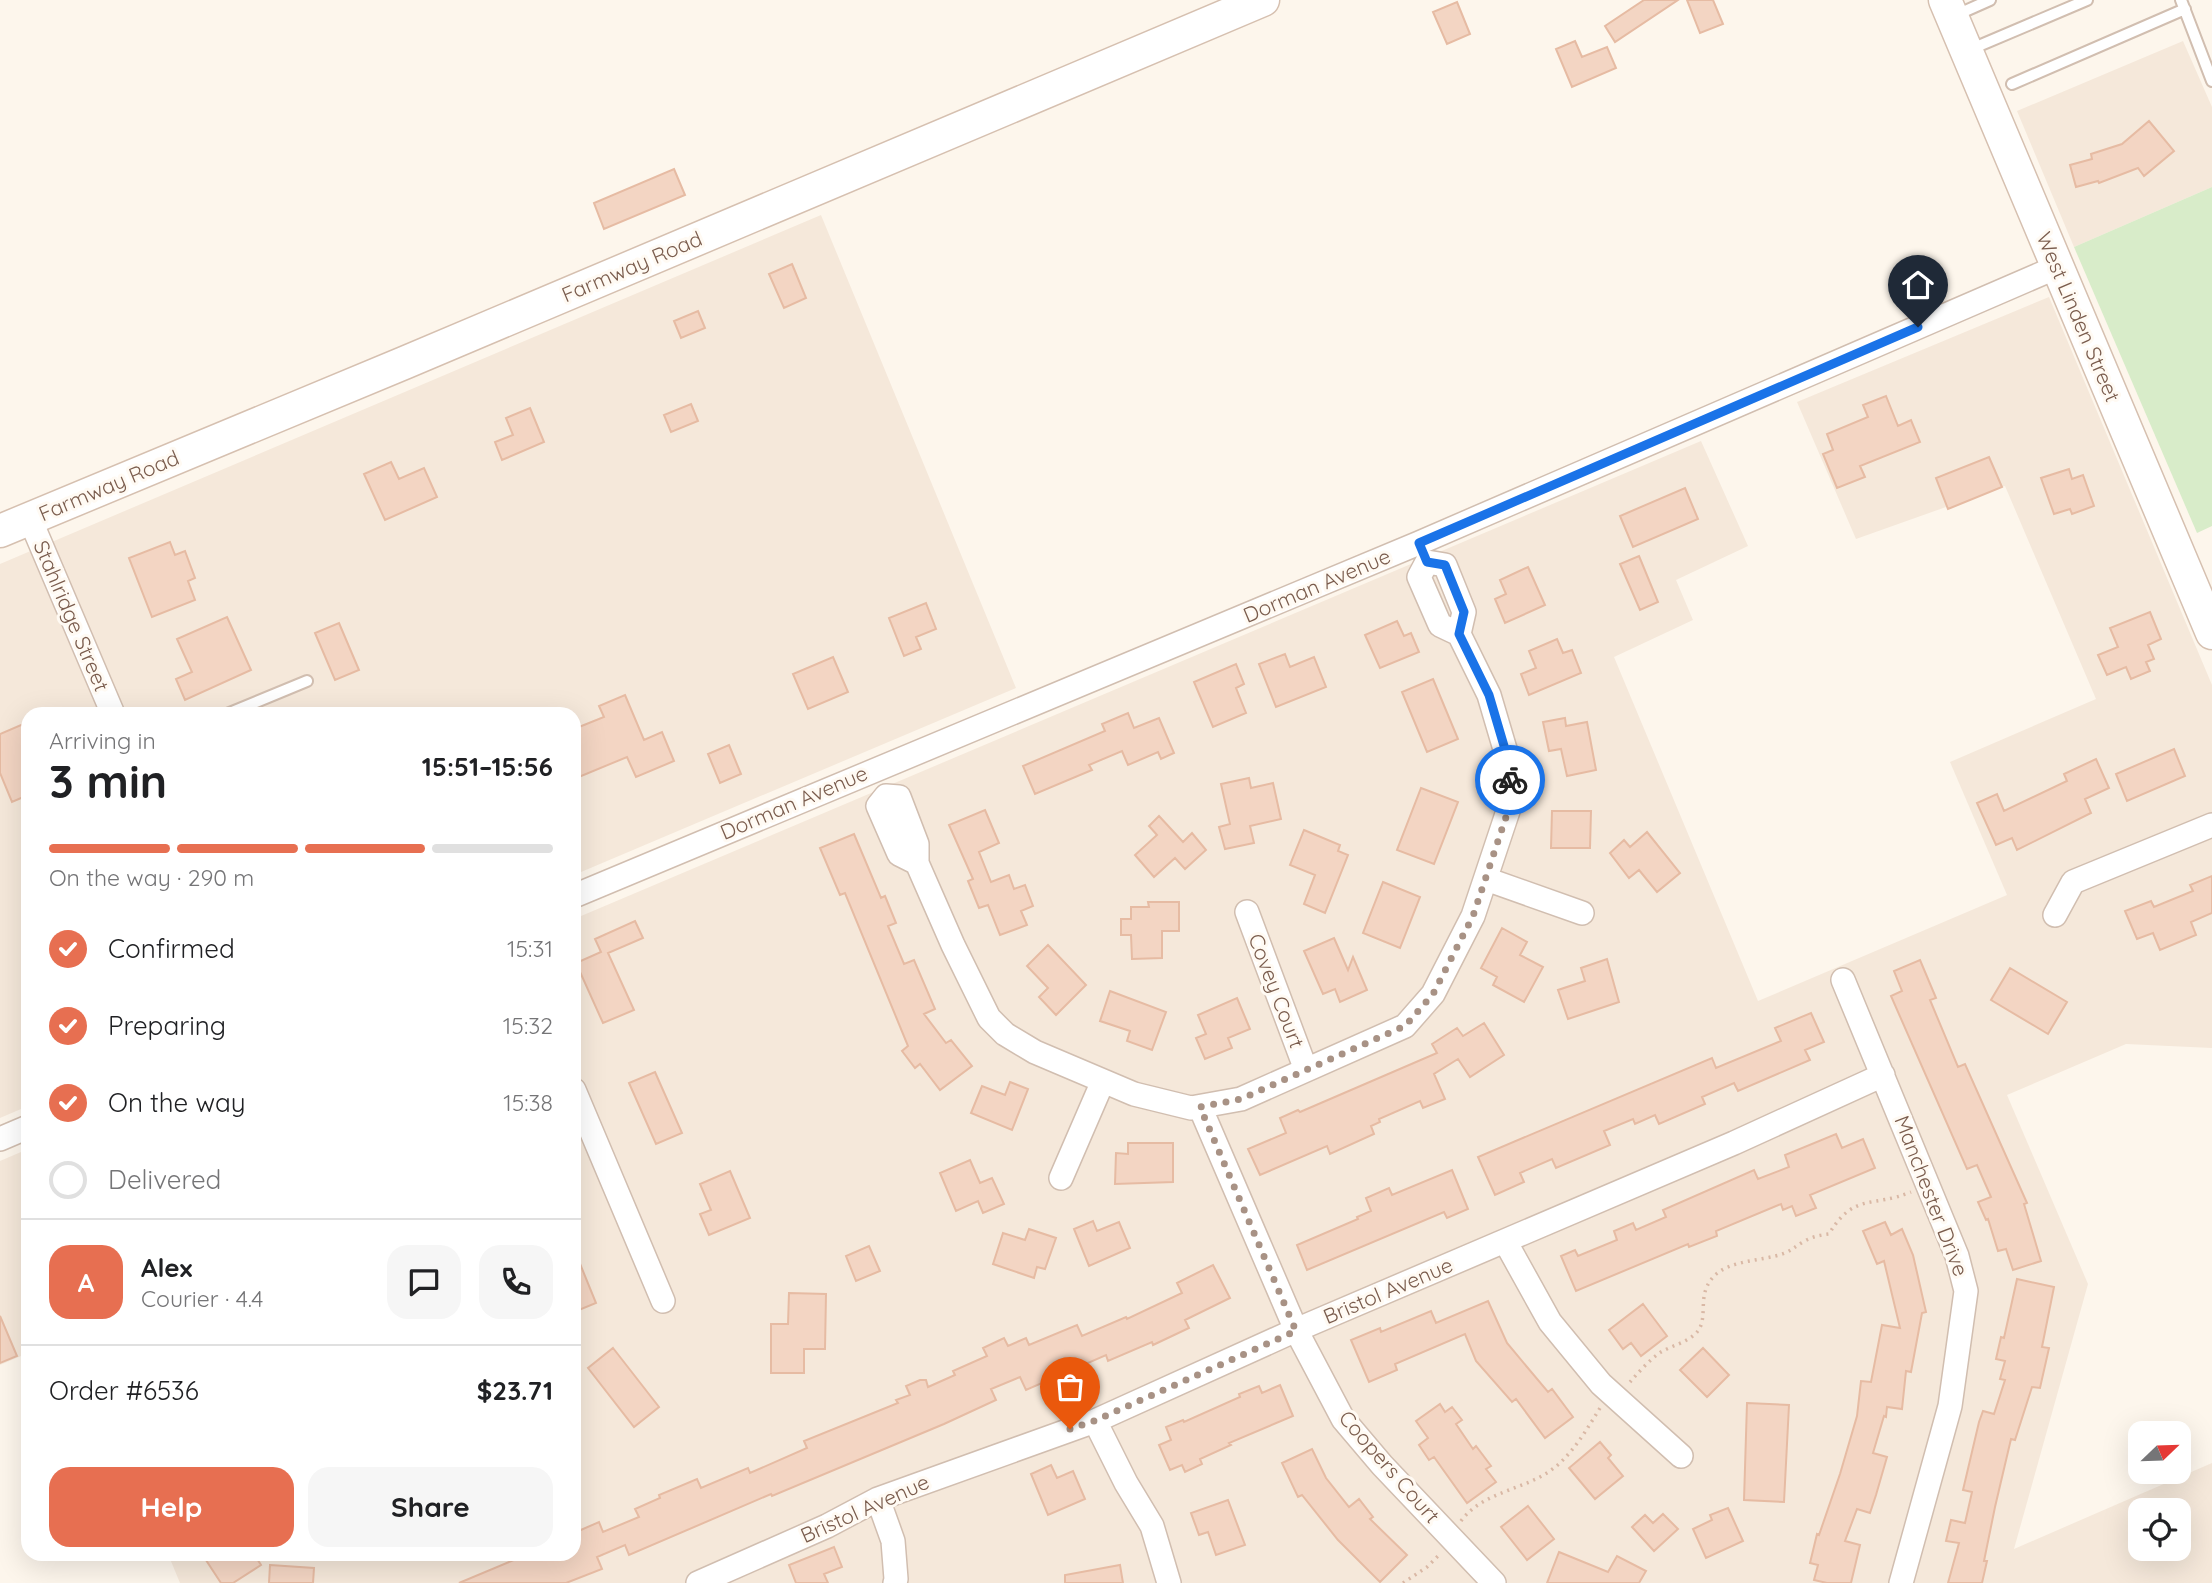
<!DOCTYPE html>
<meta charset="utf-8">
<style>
:root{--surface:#fff;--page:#f6f6f6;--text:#202124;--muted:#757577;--line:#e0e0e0;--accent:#e76f51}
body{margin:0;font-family:Quicksand,sans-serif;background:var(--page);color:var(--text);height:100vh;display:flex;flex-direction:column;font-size:26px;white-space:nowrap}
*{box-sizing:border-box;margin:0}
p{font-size:23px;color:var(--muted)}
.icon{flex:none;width:38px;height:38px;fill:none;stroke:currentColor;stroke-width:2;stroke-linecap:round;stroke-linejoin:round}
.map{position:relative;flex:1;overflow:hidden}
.details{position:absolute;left:21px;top:707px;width:560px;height:854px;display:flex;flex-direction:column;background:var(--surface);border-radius:21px;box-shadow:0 7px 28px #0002}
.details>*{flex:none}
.needle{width:46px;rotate:67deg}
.fabs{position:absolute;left:2128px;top:1421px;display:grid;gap:14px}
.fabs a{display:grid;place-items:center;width:63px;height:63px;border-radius:14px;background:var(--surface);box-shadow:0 7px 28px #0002;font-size:35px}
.pin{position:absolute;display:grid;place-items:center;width:60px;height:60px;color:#fff;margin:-72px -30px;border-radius:50% 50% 50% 0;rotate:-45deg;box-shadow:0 0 7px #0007}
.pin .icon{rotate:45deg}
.courier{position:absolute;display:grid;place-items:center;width:70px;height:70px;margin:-35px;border:5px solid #1a73e8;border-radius:50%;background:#fff;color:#222;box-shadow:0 2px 9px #0007}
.headline em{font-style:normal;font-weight:700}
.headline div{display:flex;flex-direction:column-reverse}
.headline{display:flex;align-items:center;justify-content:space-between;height:119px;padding:0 28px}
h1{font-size:46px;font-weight:700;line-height:52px}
.bar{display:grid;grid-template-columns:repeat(4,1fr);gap:10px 7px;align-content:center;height:84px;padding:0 28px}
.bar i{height:9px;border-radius:5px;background:var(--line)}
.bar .current{background:var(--accent)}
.bar p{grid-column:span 4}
.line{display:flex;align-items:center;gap:18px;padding:0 28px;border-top:2px solid var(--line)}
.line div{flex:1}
.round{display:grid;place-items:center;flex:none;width:74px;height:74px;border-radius:21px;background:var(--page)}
ol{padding:0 28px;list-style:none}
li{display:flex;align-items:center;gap:21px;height:77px}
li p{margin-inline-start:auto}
li .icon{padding:7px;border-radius:50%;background:var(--accent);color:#fff;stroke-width:4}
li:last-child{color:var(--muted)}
li i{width:38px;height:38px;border:4px solid var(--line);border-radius:50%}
.primary-button{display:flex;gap:14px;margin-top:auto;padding:14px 28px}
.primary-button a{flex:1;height:80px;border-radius:21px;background:var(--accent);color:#fff;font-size:28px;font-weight:700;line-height:80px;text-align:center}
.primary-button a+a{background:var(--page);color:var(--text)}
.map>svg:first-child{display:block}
.residential{fill:#f5e8da;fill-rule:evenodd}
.green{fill:#d8ecc9}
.building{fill:#f3d5c3;stroke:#e6bba3;stroke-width:2}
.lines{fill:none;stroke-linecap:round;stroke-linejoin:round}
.lane-casing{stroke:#d1beb0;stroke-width:14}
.street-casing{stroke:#d1beb0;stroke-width:26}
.secondary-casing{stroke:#d6c0b0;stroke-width:35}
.path{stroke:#d9b8a5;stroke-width:3.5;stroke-dasharray:2 5;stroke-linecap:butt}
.lane{stroke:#fff;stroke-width:10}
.street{stroke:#fff;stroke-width:23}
.secondary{stroke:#fff;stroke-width:32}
.done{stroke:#a89285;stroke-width:7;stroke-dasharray:0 12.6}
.route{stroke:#1a73e8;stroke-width:9}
.labels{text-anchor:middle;stroke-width:6;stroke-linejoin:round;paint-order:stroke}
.street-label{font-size:21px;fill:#7a5c4d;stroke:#fffaf3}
</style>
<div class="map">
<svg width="2212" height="1583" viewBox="0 0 2212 1583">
<rect width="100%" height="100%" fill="#fdf6ec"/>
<path class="residential" d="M2183 41 2212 107V187L2074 247 2017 111Z
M821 215 1016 688 574 875V714H28V1106L0 1118V564Z
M2049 297 2212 685V1048L2126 1044 2007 1095 2088 1284 2014 1549 2212 1463V1583H180L168 1554H574V919L1701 441 1748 546 1676 580 1693 620 1614 657 1758 1001 2007 895 1950 762 2096 699 2005 486 1856 539 1797 402ZM2140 1510H2179V1549H2140Z
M28 1149V1353L0 1365V1161Z"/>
<path class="green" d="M2212 187V526L2197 533 2074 247Z"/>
<path class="building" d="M1644 0H1678L1615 42 1605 26Z
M1687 0H1713L1723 24 1700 33Z
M1457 2 1470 34 1447 44 1433 12Z
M1575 41 1582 57 1607 47 1616 68 1572 87 1556 49Z
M2149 121 2174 151 2144 176 2138 168 2099 183 2098 181 2076 187 2070 165 2092 159 2091 154 2122 144Z
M674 169 685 195 604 229 594 203Z
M792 264 806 298 784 308 769 274Z
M698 311 705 328 681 338 674 321Z
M1886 396 1898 426 1911 420 1920 442 1860 466 1865 477 1837 488 1823 454 1833 450 1827 434 1868 417 1863 405Z
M691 404 698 421 671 432 664 415Z
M530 408 544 442 502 460 495 442 513 435 506 418Z
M1989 457 2002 487 1948 509 1936 478Z
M391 462 399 479 424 468 437 497 385 520 364 474Z
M2069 469 2072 479 2083 475 2094 506 2072 514 2070 509 2054 514 2041 478Z
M1685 488 1698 519 1633 547 1620 516Z
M170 542 175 555 185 551 195 578 188 581 195 600 152 617 129 558Z
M1639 556 1658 602 1640 610 1620 564Z
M1528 567 1545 605 1505 623 1495 599 1506 594 1500 580Z
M926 603 936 629 916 637 921 649 904 656 889 618Z
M2150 612 2161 639 2148 645 2154 659 2146 662 2150 671 2131 679 2126 667 2107 675 2098 655 2118 647 2110 628Z
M227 617 251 670 185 700 176 679 192 672 177 639Z
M1397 621 1404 636 1411 633 1419 652 1380 668 1365 635Z
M339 623 359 670 335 680 315 633Z
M1557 639 1563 653 1572 650 1581 673 1529 695 1521 674 1536 668 1529 651Z
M1285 654 1290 667 1314 657 1326 687 1276 707 1259 664Z
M833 657 848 692 808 709 793 674Z
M1236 664 1244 684 1236 688 1246 713 1213 727 1194 682Z
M1433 679 1458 739 1427 752 1402 692Z
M625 695 644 740 662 732 674 761 636 777 627 757 574 779V729L604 717 599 706Z
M1128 713 1134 728 1159 718 1174 753 1161 759 1158 752 1128 765 1122 751 1089 765 1092 770 1035 794 1023 766 1105 731 1102 724Z
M1565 718 1566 726 1587 722 1596 770 1567 776 1561 749 1549 751 1543 722Z
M28 722V795L12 802 0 773V734Z
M729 745 741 774 720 783 708 754Z
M2174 749 2185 776 2127 801 2116 774Z
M2096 759 2109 788 2085 799 2091 813 2017 850 2012 838 1996 845 1977 803 1997 794 2004 811 2067 781 2064 774Z
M1249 778 1251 788 1273 783 1281 819 1250 826 1254 843 1225 849 1219 827 1230 824 1221 784Z
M1421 788 1458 802 1434 864 1397 850Z
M985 810 999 843 979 852 991 882 1009 875 1014 889 1025 885 1033 906 1021 911 1027 925 1000 935 988 905 979 908 968 881 973 879 949 825Z
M1552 811H1591L1590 848H1551Z
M1159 816 1183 842 1192 833 1206 850 1185 869 1175 858 1154 877 1135 855 1157 835 1149 826Z
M1304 830 1340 845 1338 851 1348 855 1325 913 1304 904 1315 875 1290 865Z
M1647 832 1680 873 1657 892 1639 870 1629 878 1610 853 1624 840 1630 847Z
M854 834 881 898 885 896 896 923 888 926 904 964 914 960 935 1009 924 1014 946 1043 951 1040 972 1066 940 1090 920 1064 915 1068 902 1051 908 1046 845 893 840 895 820 848Z
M2212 876V913L2191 922 2196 935 2160 950 2153 933 2137 939 2125 911 2151 901 2154 907 2193 891 2190 885Z
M1383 882 1420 897 1400 948 1363 933Z
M1148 902H1179V931H1162V958L1132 959 1131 935H1121V919H1131V907H1149Z
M635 921 643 938 608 953 634 1010 603 1023 576 963 601 952 595 939Z
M1502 928 1527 942 1520 955 1543 967 1524 1002 1493 985 1497 977 1481 968Z
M1334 938 1348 970 1353 957 1367 990 1340 1002 1335 989 1323 994 1304 951Z
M1048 945 1086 985 1056 1015 1039 997 1048 988 1027 966Z
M1607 959 1619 1002 1568 1019 1558 990 1585 981 1581 968Z
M1920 960 1936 998 1930 1000 1958 1067 1965 1064 2027 1203 2024 1204 2041 1261 2013 1270 2006 1249 1998 1251 1988 1219 1986 1220 1978 1202 1991 1197 1977 1165 1967 1169 1891 996 1902 991 1894 971Z
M2010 968 2067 1002 2048 1034 1991 1000Z
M1110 991 1166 1012 1152 1050 1127 1041 1130 1031 1100 1021Z
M1237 998 1250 1029 1228 1038 1232 1048 1205 1059 1196 1038 1206 1034 1198 1015Z
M1811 1013 1824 1042 1805 1050 1810 1060 1738 1091 1734 1083 1702 1097 1705 1104 1659 1124 1655 1115 1635 1124 1633 1119 1604 1131 1610 1145 1556 1168 1552 1159 1520 1173 1524 1182 1495 1195 1478 1157 1712 1058 1716 1068 1781 1041 1775 1028Z
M1484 1023 1504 1055 1470 1077 1458 1059 1434 1074 1445 1099 1423 1108 1420 1101 1379 1119 1380 1122 1371 1126 1374 1134 1330 1154 1327 1146 1260 1175 1248 1149 1286 1133 1280 1118 1298 1110 1300 1112 1437 1053 1432 1044 1457 1028 1463 1036Z
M655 1072 682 1133 656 1144 629 1083Z
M1010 1082 1028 1089 1012 1130 971 1113 982 1086 1005 1095Z
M1836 1134 1842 1148 1863 1139 1875 1168 1810 1195 1816 1208 1796 1216 1792 1206 1783 1210 1781 1204 1716 1231 1717 1236 1689 1247 1688 1244 1576 1291 1561 1256 1575 1250 1578 1256 1617 1240 1614 1231 1633 1223 1636 1230 1666 1217 1663 1210 1754 1170 1758 1179 1789 1167 1785 1155Z
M1128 1143H1173V1182L1115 1184 1116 1153 1128 1154Z
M970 1160 980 1183 992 1178 1004 1204 983 1213 978 1201 956 1211 940 1173Z
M1452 1170 1468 1209 1447 1218 1444 1212 1307 1270 1297 1245 1358 1219 1357 1217 1371 1211 1366 1198 1389 1188 1392 1195Z
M730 1171 750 1218 709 1235 700 1214 711 1210 700 1184Z
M1093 1221 1097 1231 1119 1222 1130 1248 1089 1266 1074 1229Z
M1885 1222 1891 1235 1902 1229 1913 1255 1926 1312 1922 1313 1911 1372 1906 1371 1902 1409 1887 1407 1886 1417 1884 1416 1873 1453 1887 1457 1876 1495 1870 1513 1857 1509 1845 1541 1860 1545 1851 1583H1827L1814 1580 1818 1565 1810 1563 1817 1534 1819 1535 1840 1474 1857 1416 1861 1381 1871 1382 1882 1325 1900 1328 1884 1261 1877 1264 1863 1231Z
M1029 1229 1056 1238 1045 1269 1037 1267 1034 1278 993 1264 1003 1233 1025 1240Z
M869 1246 880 1271 856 1281 846 1256Z
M574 1249 596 1303 574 1312Z
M1213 1265 1230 1298 1185 1320 1189 1328 1153 1345 1152 1342 1108 1361 1106 1355 1026 1390 1020 1377 991 1389 996 1400 944 1424 772 1496 771 1494 629 1555 625 1545 597 1557 602 1569 566 1583H459L528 1554H574V1533L599 1522 603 1532 639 1517 635 1509 660 1498 659 1495 697 1479 701 1488 748 1468 750 1473 807 1448 804 1441 898 1403 896 1400 910 1395 906 1386 920 1380H926L928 1387 955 1375 953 1371 987 1356 983 1348 1004 1338 1008 1346 1026 1338 1029 1345 1077 1325 1082 1336 1126 1317 1127 1319 1182 1293 1177 1283Z
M2017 1279 2054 1287 2042 1347 2049 1348 2040 1388 2032 1387 2015 1440 2011 1439 1995 1507 1984 1561H1987L1982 1583H1948L1959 1543 1946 1541 1951 1520 1965 1523 1972 1492 1963 1490 1979 1422 1983 1411 1994 1414 2005 1380 2000 1379 2005 1361 1996 1359 2001 1337 2004 1338Z
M789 1293 826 1294 825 1349H804V1373H771V1324H788Z
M1488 1301 1507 1343 1548 1392 1552 1389 1573 1417 1545 1438 1516 1399 1512 1402 1476 1361 1465 1334 1395 1364 1397 1370 1369 1382 1351 1340 1380 1328 1381 1332 1431 1311 1436 1323Z
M1643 1304 1667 1336 1641 1356 1631 1343 1623 1349 1609 1330Z
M0 1316 17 1356 0 1363Z
M613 1348 659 1407 634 1427 588 1368Z
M1703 1348 1729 1375 1707 1397 1680 1370Z
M1280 1385 1293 1416 1229 1443 1231 1445 1200 1459 1202 1464 1185 1472 1182 1465 1170 1470 1159 1445 1171 1440 1166 1427 1183 1420 1184 1422 1240 1397 1239 1394 1259 1386 1262 1393Z
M1747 1403 1789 1405 1784 1502 1744 1500Z
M1440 1404 1445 1412 1452 1407 1462 1420 1456 1424 1473 1449 1476 1446 1491 1466 1486 1469 1496 1482 1467 1503 1434 1457 1429 1460 1419 1445 1428 1438 1416 1421Z
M1600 1442 1611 1455 1608 1458 1623 1476 1595 1499 1569 1468Z
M1312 1449 1326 1478 1349 1507 1359 1499 1373 1517 1370 1519 1407 1555 1380 1582 1338 1540 1302 1495 1298 1497 1282 1463Z
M1051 1465 1057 1478 1073 1471 1085 1499 1048 1515 1031 1474Z
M1228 1500 1245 1545 1216 1555 1208 1532 1199 1535 1191 1513Z
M1528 1506 1554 1539 1527 1560 1501 1527Z
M1728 1508 1743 1541 1706 1558 1693 1529 1712 1520 1710 1515Z
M1663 1514 1678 1529 1654 1551 1632 1527 1645 1515 1653 1523Z
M834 1547 842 1567 824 1574 828 1583H796L789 1565Z
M1559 1552 1608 1572 1617 1556 1646 1571 1639 1583H1547Z
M202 1554H254L261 1565 233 1583H221Z
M270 1565 314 1568 313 1583H269Z
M1120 1565 1123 1583H1065V1575Z"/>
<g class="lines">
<g class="lane-casing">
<path id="lane" d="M2181 0 2212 81
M1954 16 1990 0
M1969 50 2087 0
M2012 84 2185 9
M227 714 307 681"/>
</g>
<g class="street-casing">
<path id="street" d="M30 519 113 714
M1427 562 1445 565 1464 612 1459 634 1440 625 1419 577Z
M886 796 899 797 917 844V863L899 854 878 806Z
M917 863 953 945 989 1018 1005 1034 1035 1052 1134 1094 1191 1108 1241 1099 1405 1026 1433 994 1473 916 1513 796 1507 756 1489 695 1459 634
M1486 879 1582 913
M574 896 1419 543 2057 267
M1247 912 1306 1070
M2055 915 2073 882 2212 825
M1843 980 1957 1256 1966 1291 1950 1406 1901 1583
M574 1090 663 1301
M1200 1107 1296 1330 1343 1419 1382 1465 1494 1583
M0 1139 28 1127
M1061 1178 1103 1081
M1505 1241 1550 1322 1601 1384 1681 1456
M1095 1421 1126 1483 1152 1526 1169 1583
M878 1499 893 1541 896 1579 895 1583
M698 1583 827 1526 878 1499 1095 1421 1296 1330 1734 1143 1883 1075"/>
</g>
<g class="secondary-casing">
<path id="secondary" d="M1945 0 2212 633
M0 531 404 363 1263 0"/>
</g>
<path class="path" d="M1630 1382C1639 1372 1649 1360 1661 1352 1671 1346 1685 1343 1694 1335 1708 1324 1700 1304 1706 1289 1717 1258 1759 1263 1785 1253 1792 1250 1796 1246 1803 1242 1811 1237 1820 1235 1829 1234 1854 1192 1873 1208 1911 1192
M1461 1521C1483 1491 1526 1490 1554 1468 1574 1452 1587 1429 1600 1408
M1403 1583 1427 1567 1440 1554"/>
<use href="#lane" class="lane"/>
<use href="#street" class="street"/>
<use href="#secondary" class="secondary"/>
</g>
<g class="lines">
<path class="done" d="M1070 1429 1094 1421 1296 1331 1200 1107 1241 1099 1405 1026 1433 994 1473 916 1513 796 1510 780"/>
<path class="route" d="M1510 780 1507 756 1489 695 1459 634 1464 612 1445 565 1427 562 1419 543 1918 327"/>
</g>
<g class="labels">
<g class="street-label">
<text transform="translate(632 267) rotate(-23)" y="7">Farmway Road</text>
<text transform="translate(2078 317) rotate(67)" y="7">West Linden Street</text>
<text transform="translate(109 486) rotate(-23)" y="7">Farmway Road</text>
<text transform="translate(1317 586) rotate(-23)" y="7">Dorman Avenue</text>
<text transform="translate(71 616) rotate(67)" y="7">Stahlridge Street</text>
<text transform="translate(794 803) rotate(-23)" y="7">Dorman Avenue</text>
<text transform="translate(1276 991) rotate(69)" y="7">Covey Court</text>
<text transform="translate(1931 1196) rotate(69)" y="7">Manchester Drive</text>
<text transform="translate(1388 1291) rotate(-23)" y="7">Bristol Avenue</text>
<text transform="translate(1389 1467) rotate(49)" y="7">Coopers Court</text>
<text transform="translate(865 1509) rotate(-24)" y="7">Bristol Avenue</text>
</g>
</g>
</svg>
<div class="fabs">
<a><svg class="needle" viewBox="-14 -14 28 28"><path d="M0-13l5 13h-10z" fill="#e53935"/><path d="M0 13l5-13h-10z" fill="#757577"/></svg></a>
<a><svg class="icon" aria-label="locate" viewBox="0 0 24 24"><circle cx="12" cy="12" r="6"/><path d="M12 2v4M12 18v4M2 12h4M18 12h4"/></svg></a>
</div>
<div class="pin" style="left:1070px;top:1429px;background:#ea580c"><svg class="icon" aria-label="bag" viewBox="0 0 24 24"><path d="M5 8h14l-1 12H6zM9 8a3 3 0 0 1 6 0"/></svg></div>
<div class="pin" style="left:1918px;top:327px;background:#1f2937"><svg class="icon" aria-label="home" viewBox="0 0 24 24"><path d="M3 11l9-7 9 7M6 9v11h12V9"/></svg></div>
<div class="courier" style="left:1510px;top:780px"><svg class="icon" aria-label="bike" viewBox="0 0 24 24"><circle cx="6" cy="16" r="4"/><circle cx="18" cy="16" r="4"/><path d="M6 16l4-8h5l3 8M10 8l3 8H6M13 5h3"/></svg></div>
<section class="details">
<div class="headline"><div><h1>3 min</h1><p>Arriving in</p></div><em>15:51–15:56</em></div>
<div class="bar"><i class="current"></i><i class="current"></i><i class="current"></i><i></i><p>On the way · 290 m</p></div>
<ol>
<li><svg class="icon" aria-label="check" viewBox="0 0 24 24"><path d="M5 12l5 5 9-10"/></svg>Confirmed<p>15:31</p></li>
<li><svg class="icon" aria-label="check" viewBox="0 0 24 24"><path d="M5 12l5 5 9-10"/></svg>Preparing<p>15:32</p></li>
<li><svg class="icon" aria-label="check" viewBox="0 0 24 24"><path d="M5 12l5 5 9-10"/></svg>On the way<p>15:38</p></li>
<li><i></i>Delivered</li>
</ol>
<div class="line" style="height:126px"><b class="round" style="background:var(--accent);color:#fff">A</b><div><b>Alex</b><p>Courier · 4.4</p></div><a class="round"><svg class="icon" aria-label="chat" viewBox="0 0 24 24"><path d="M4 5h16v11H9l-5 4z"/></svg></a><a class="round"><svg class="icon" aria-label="phone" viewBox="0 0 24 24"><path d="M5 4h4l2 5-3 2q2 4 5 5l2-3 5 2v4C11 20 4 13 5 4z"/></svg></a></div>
<div class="line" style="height:91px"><div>Order #6536</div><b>$23.71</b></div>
<div class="primary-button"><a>Help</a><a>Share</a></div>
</section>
</div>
